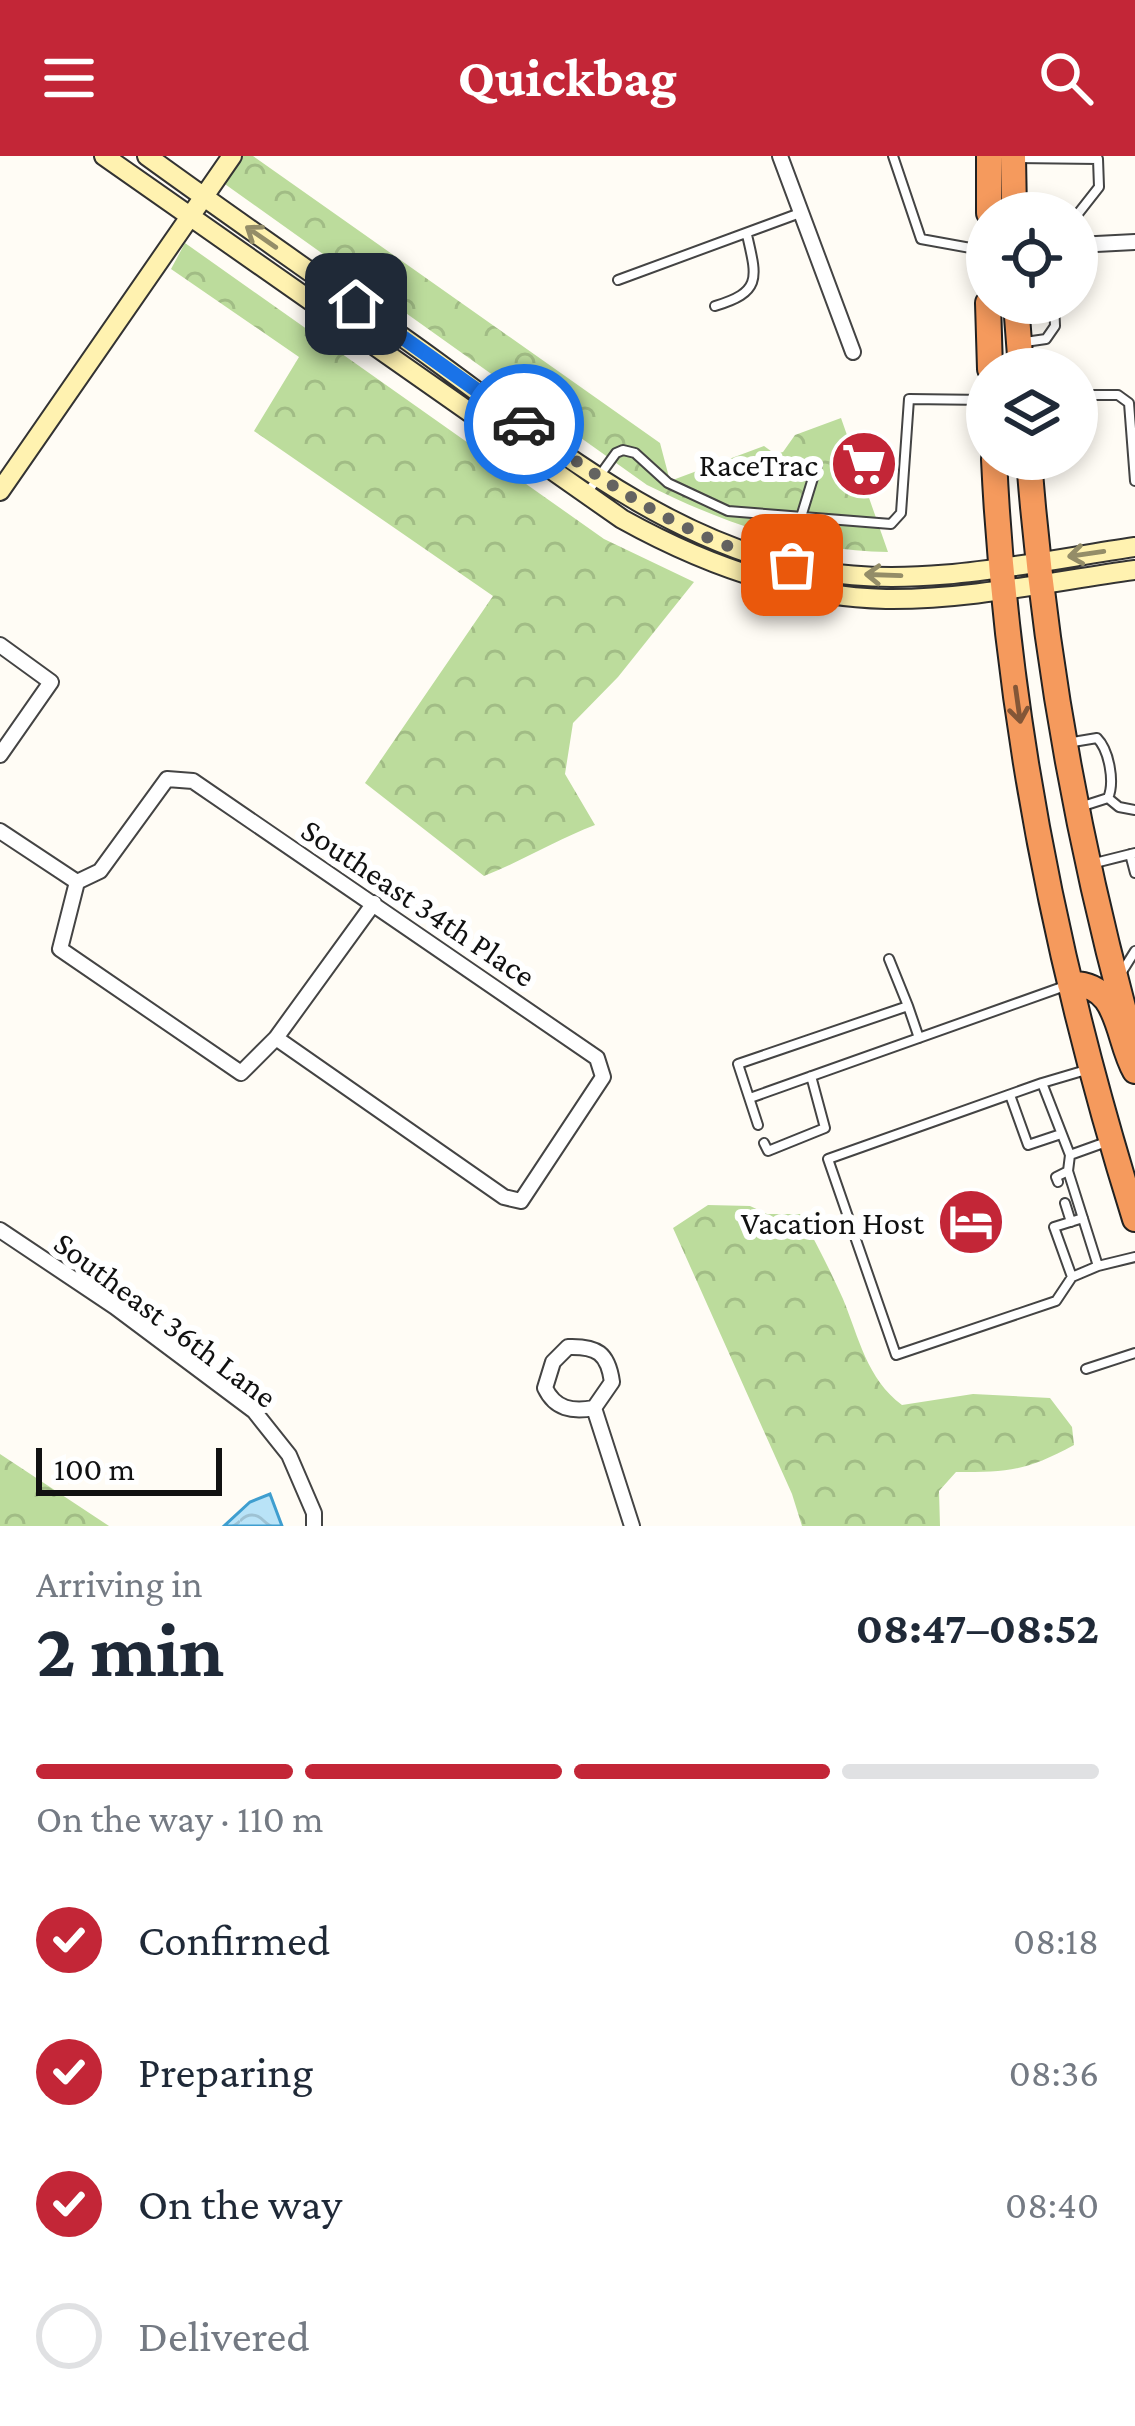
<!DOCTYPE html>
<meta charset="utf-8">
<style>
:root{--surface:#fff;--page:#f2f2f3;--text:#1f2937;--muted:#747a83;--line:#e0e1e3;--accent:#c32637}
body{margin:0;font-family:"Crimson Pro",serif;background:var(--page);color:var(--text);height:100vh;display:flex;flex-direction:column;font-size:45px;white-space:nowrap}
*{box-sizing:border-box;margin:0}
p{font-size:39px;color:var(--muted)}
.icon{flex:none;width:66px;height:66px;fill:none;stroke:currentColor;stroke-width:2;stroke-linecap:round;stroke-linejoin:round}
.map{position:relative;height:1370px;overflow:hidden}
.panel{display:flex;flex-direction:column;background:var(--surface);flex:1}
.panel>*{flex:none}
.fabs{position:absolute;left:966px;top:36px;display:grid;gap:24px}
.fabs a{display:grid;place-items:center;width:132px;height:132px;border-radius:50%;background:var(--surface);box-shadow:0 6px 18px #0003;font-size:60px}
.scale{position:absolute;left:36px;bottom:30px;width:186px;box-sizing:border-box;padding-left:12px;border:6px solid #111;border-top:0;font-size:33px;line-height:42px;white-space:nowrap;color:#111;-webkit-text-stroke:9px #fff;paint-order:stroke}
.pin{position:absolute;display:grid;place-items:center;width:102px;height:102px;color:#fff;margin:-51px;border-radius:24px;box-shadow:0 6px 18px #0006}
.courier{position:absolute;display:grid;place-items:center;width:120px;height:120px;margin:-60px;border:9px solid #1a73e8;border-radius:50%;background:#fff;color:#222;box-shadow:0 3px 15px #0007}
.head em{font-style:normal;font-weight:700}
.head div{display:flex;flex-direction:column-reverse}
.head{display:flex;align-items:center;justify-content:space-between;height:204px;padding:0 36px}
h1{font-size:78px;font-weight:700;line-height:90px}
.bar{display:grid;grid-template-columns:repeat(4,1fr);gap:18px 12px;align-content:center;height:144px;padding:0 36px}
.bar i{height:15px;border-radius:9px;background:var(--line)}
.bar .active{background:var(--accent)}
.bar p{grid-column:span 4}
ol{padding:0 36px;list-style:none}
li{display:flex;align-items:center;gap:36px;height:132px}
li p{margin-inline-start:auto}
li .icon{padding:12px;border-radius:50%;background:var(--accent);color:#fff;stroke-width:4}
li:last-child{color:var(--muted)}
li i{width:66px;height:66px;border:6px solid var(--line);border-radius:50%}
header{display:flex;justify-content:space-between;align-items:center;height:156px;padding:0 36px;background:var(--accent);color:#fff;font-size:54px;font-weight:700}
.map>svg:first-child{display:block}
.forest{fill:url(#forest-crowns)}
.water{fill:url(#water-waves);stroke:#3f9ecf;stroke-width:3}
.lines{fill:none;stroke-linecap:round;stroke-linejoin:round}
.lane-casing{stroke:#444;stroke-width:12}
.street-casing{stroke:#444;stroke-width:18}
.secondary-casing{stroke:#333;stroke-width:22}
.highway-casing{stroke:#222;stroke-width:28}
.lane{stroke:#fff;stroke-width:8}
.street{stroke:#fff;stroke-width:14}
.secondary{stroke:#fff2b0;stroke-width:18}
.highway{stroke:#f59a5d;stroke-width:24}
.oneway{stroke:#948d68}
.oneway2{stroke:#835637}
.done{stroke:#646361;stroke-width:12;stroke-dasharray:0 21.6}
.route{stroke:#1a73e8;stroke-width:15}
.labels{text-anchor:middle;stroke-width:12;stroke-linejoin:round;paint-order:stroke}
.poi-label{font-size:33px;fill:#111;stroke:#fff;text-anchor:end}
.street-label{font-size:33px;fill:#111;stroke:#fff}
</style>
<header><svg class="icon" aria-label="menu" viewBox="0 0 24 24"><path d="M4 6h16M4 12h16M4 18h16"/></svg>Quickbag<svg class="icon" aria-label="search" viewBox="0 0 24 24"><circle cx="10" cy="10" r="6"/><path d="M15 15l6 6"/></svg></header>
<div class="map">
<svg width="1135" height="1370" viewBox="0 0 1135 1370">
<defs>
<pattern id="forest-crowns" width="20" height="18" patternUnits="userSpaceOnUse" patternTransform="scale(3)"><rect width="20" height="18" fill="#bcdc9c"/><path d="M2 6a3 3 0 1 1 6 0M12 15a3 3 0 1 1 6 0" fill="none" stroke="#a1bc85"/></pattern>
<pattern id="water-waves" width="16" height="10" patternUnits="userSpaceOnUse" patternTransform="scale(3)"><rect width="16" height="10" fill="#b9e3f7"/><path d="M0 5q4-4 8 0t8 0" fill="none" stroke="#9ec2d3"/></pattern>
</defs>
<rect width="100%" height="100%" fill="#fffcf5"/>
<path class="forest" d="M239 0H253L660 287 670 325 764 290 775 298 783 296 795 279 841 262 888 396C801 395 724 367 647 329L222 26Z
M185 87 604 383 694 426 618 521 573 567 565 618 595 669C556 684 522 705 484 720L365 627 493 440 254 275 299 201 171 113Z
M708 1049 750 1050 767 1058H800C816 1086 830 1114 843 1143 859 1182 867 1223 902 1249L973 1238 1050 1242 1072 1271 1074 1289C1026 1315 1009 1316 956 1316L939 1335 940 1370H802L792 1338 673 1072Z
M0 1298 109 1370H0Z"/>
<path class="water" d="M270 1338 282 1370H224L250 1346Z"/>
<g class="lines">
<g class="lane-casing">
<path id="lane" d="M893 0 921 83 987 95
M1015 2 1098 3 1099 31 1077 59
M618 124 800 57
M715 150C762 136 757 122 747 79
M1025 186 1046 183 1055 170 1054 147
M1079 239H1118L1129 247 1135 325
M587 337 616 297 623 294 635 297 668 327 728 355 891 368 901 357 909 243 987 244
M801 361 817 309
M792 407 798 361
M1067 587 1097 582C1109 594 1115 626 1108 642L1080 651
M1108 642 1119 651 1135 654
M1130 698 1135 717
M1091 708 1135 697
M889 803 908 850
M1120 819 1135 795
M1042 927 1086 914
M1010 939 1028 989 1061 978
M750 942 1065 830
M758 969 738 908 908 850 919 882
M764 987 768 995 825 972 811 920
M1070 999 1068 1015 1098 1110 1072 1121 1056 1145 896 1199 828 1003 1042 927 1070 999 1109 985
M1058 1026 1056 1021 1068 1015
M1065 1047 1071 1066
M1098 1110 1135 1101
M1072 1121 1054 1071 1083 1062
M1086 1213 1135 1197"/>
</g>
<g class="street-casing">
<path id="street" d="M780 0 853 196
M1077 89 1135 86
M0 489 51 526 0 599
M0 675 77 726
M276 882 504 1041 521 1045 603 921 597 902 193 625 167 623 100 715 77 726 60 793 241 917 276 882 374 747
M0 1074 115 1151 254 1255 289 1299 314 1357V1370
M568 1191C597 1190 608 1197 612 1226L594 1252C572 1256 555 1253 545 1232L553 1206Z
M594 1252 632 1370"/>
</g>
<g class="secondary-casing">
<path id="secondary" d="M104 0 622 363C703 408 792 441 886 443 969 444 1054 425 1135 414
M147 0C238 66 331 130 422 195 544 283 666 388 817 415 921 433 1033 406 1135 391
M0 335 232 0"/>
</g>
<g class="highway-casing">
<path id="highway" d="M1013 0 1014 57
M989 57V0
M988 147 990 213
M1016 147 1021 213
M994 303C1006 561 1058 817 1135 1063
M1029 303C1044 503 1081 703 1135 895
M1070 828C1121 826 1116 882 1135 915"/>
</g>
<use href="#lane" class="lane"/>
<use href="#street" class="street"/>
<use href="#secondary" class="secondary"/>
<use href="#highway" class="highway"/>
</g>
<defs><path id="oneway-shaft" d="M-6 0H5M1.5-3L5.5 0L1.5 3" fill="none" stroke-width="1.6" stroke-linecap="round" stroke-linejoin="round" transform="scale(3)"/></defs>
<g class="oneway">
<use href="#oneway-shaft" transform="translate(261 81) rotate(-145)"/>
<use href="#oneway-shaft" transform="translate(1086 398) rotate(172)"/>
<use href="#oneway-shaft" transform="translate(883 419) rotate(-178)"/>
</g>
<use class="oneway2" href="#oneway-shaft" transform="translate(1018 549) rotate(82)"/>
<g class="lines">
<path class="done" d="M524 268C606 327 691 388 792 409"/>
<path class="route" d="M356 148 524 268"/>
</g>
<defs>
<g id="supermarket-disc" transform="scale(3.45)"><circle r="9.5" fill="#c32637" stroke="#fff"/><path d="M-6-5.5h2.5l.6 2H6L4.5 2H-2.5L-4.4-4H-6ZM-1.5 3.2a1.3 1.3 0 1 0 .1 0ZM3 3.2a1.3 1.3 0 1 0 .1 0Z" fill="#fff"/></g>
<g id="hotel-disc" transform="scale(3.45)"><circle r="9.5" fill="#c32637" stroke="#fff"/><path d="M-6-4.5h1.5V1H6V5H4.5V3h-9V5H-6ZM-4 0a1.8 1.8 0 1 1 3.6 0ZM.5 0V-2.5h3Q6-2.5 6 0Z" fill="#fff"/></g>
</defs>
<g fill-rule="evenodd">
<use href="#supermarket-disc" x="864" y="308"/>
<use href="#hotel-disc" x="971" y="1066"/>
</g>
<g class="labels">
<g class="poi-label">
<text x="818" y="320">RaceTrac</text>
<text x="924" y="1078">Vacation Host</text>
</g>
<g class="street-label">
<text transform="translate(419 746) rotate(34)" y="12">Southeast 34th Place</text>
<text transform="translate(166 1163) rotate(37)" y="12">Southeast 36th Lane</text>
</g>
</g>
</svg>
<div class="fabs">
<a><svg class="icon" aria-label="locate" viewBox="0 0 24 24"><circle cx="12" cy="12" r="6"/><path d="M12 2v4M12 18v4M2 12h4M18 12h4"/></svg></a>
<a><svg class="icon" aria-label="layers" viewBox="0 0 24 24"><path d="M12 4l9 5-9 5-9-5zM3 14l9 5 9-5"/></svg></a>
</div>
<div class="scale">100 m</div>
<div class="pin" style="left:792px;top:409px;background:#ea580c"><svg class="icon" aria-label="bag" viewBox="0 0 24 24"><path d="M5 8h14l-1 12H6zM9 8a3 3 0 0 1 6 0"/></svg></div>
<div class="pin" style="left:356px;top:148px;background:#1f2937"><svg class="icon" aria-label="home" viewBox="0 0 24 24"><path d="M3 11l9-7 9 7M6 9v11h12V9"/></svg></div>
<div class="courier" style="left:524px;top:268px"><svg class="icon" aria-label="car" viewBox="0 0 24 24"><path d="M5 17H2v-5l4-1 3-4h7l3 4 3 1v5h-3M9 17h6M6 11h13"/><circle cx="7" cy="17" r="2"/><circle cx="17" cy="17" r="2"/></svg></div>
</div>
<section class="panel">
<div class="head"><div><h1>2 min</h1><p>Arriving in</p></div><em>08:47–08:52</em></div>
<div class="bar"><i class="active"></i><i class="active"></i><i class="active"></i><i></i><p>On the way · 110 m</p></div>
<ol>
<li><svg class="icon" aria-label="check" viewBox="0 0 24 24"><path d="M5 12l5 5 9-10"/></svg>Confirmed<p>08:18</p></li>
<li><svg class="icon" aria-label="check" viewBox="0 0 24 24"><path d="M5 12l5 5 9-10"/></svg>Preparing<p>08:36</p></li>
<li><svg class="icon" aria-label="check" viewBox="0 0 24 24"><path d="M5 12l5 5 9-10"/></svg>On the way<p>08:40</p></li>
<li><i></i>Delivered</li>
</ol>
</section>
